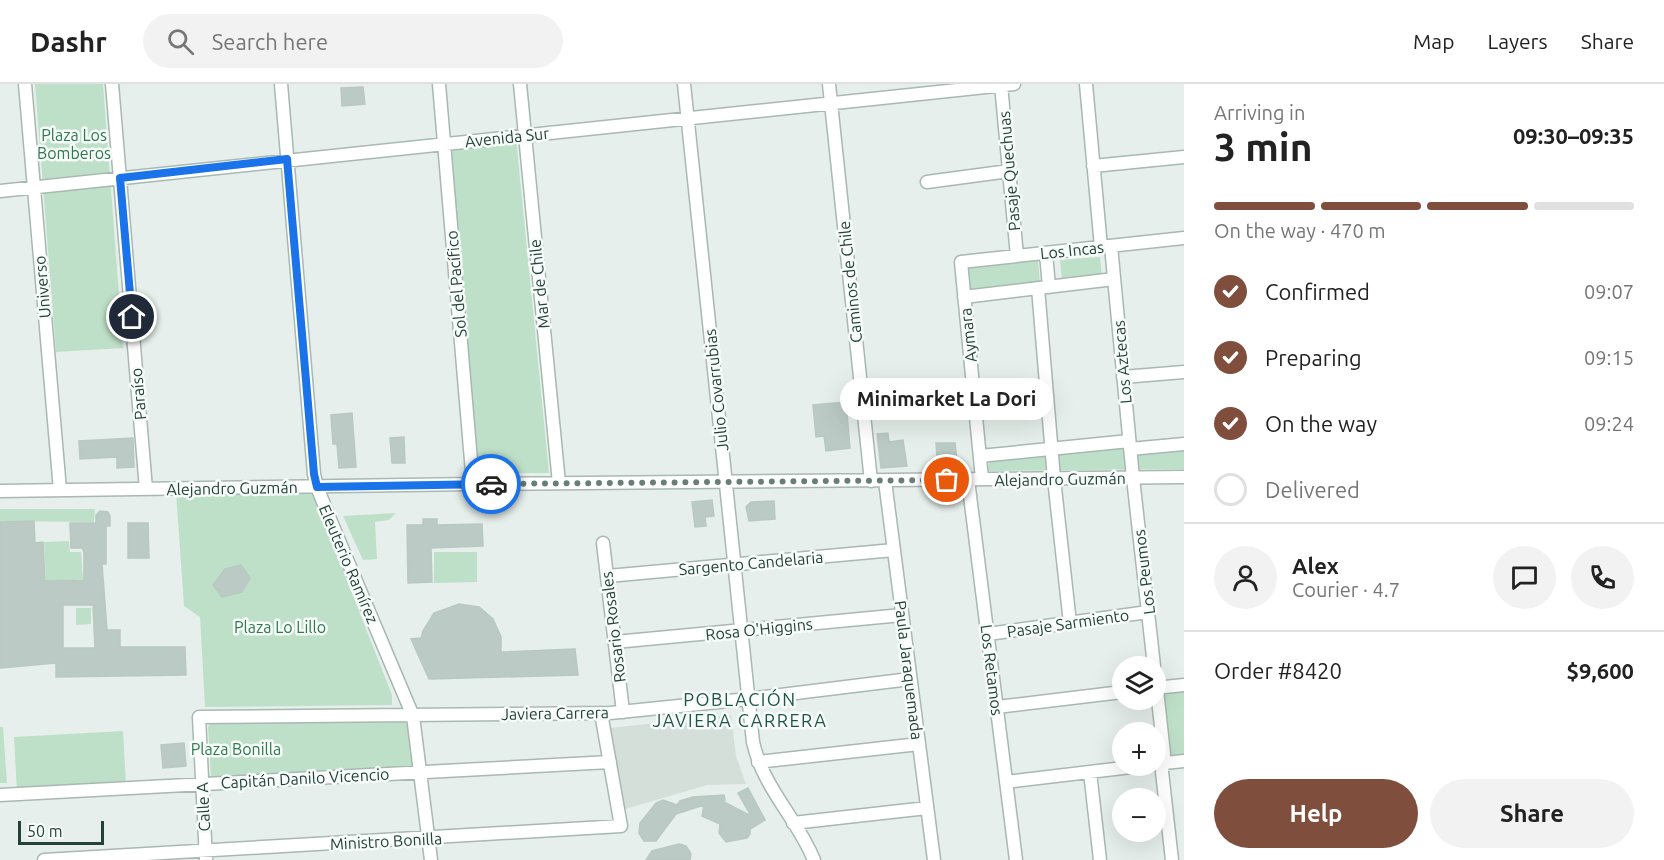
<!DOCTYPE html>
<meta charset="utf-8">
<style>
:root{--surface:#fff;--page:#f2f2f2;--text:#222;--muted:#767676;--line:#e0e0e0;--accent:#804e3d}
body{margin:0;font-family:Ubuntu,sans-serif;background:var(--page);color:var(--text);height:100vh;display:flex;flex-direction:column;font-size:22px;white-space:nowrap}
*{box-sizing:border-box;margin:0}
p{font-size:20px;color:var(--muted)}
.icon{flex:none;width:33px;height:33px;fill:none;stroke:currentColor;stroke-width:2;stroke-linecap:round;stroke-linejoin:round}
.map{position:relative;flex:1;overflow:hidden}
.sheet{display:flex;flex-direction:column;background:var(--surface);width:480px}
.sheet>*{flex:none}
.controls{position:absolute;left:1112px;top:572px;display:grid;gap:12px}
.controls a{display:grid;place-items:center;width:54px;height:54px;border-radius:50%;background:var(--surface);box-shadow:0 6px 24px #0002;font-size:30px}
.scale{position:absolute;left:18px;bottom:15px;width:86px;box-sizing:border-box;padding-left:6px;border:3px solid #24423a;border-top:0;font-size:16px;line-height:21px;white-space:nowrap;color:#24423a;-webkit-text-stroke:4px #f7fbf9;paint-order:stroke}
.pin{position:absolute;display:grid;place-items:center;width:51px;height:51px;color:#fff;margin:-26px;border:3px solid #fff;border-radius:50%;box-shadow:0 2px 6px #0007}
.courier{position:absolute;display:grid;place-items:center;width:60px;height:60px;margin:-30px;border:4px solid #1a73e8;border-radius:50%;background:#fff;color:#222;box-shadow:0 2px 8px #0007}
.bubble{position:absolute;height:42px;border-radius:21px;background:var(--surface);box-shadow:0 6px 24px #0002;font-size:20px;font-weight:600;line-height:42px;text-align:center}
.summary em{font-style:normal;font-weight:600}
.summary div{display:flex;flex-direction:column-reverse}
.summary{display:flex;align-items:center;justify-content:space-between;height:102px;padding:0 30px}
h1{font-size:39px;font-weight:600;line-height:45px}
.bar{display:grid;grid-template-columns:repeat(4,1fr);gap:9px 6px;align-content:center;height:72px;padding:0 30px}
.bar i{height:8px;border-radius:4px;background:var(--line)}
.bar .active{background:var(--accent)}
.bar p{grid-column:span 4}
.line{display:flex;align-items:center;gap:15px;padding:0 30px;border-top:2px solid var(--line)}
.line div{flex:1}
.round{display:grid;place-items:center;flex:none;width:63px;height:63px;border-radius:32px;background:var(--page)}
ol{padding:0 30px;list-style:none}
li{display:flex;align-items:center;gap:18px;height:66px}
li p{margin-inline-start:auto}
li .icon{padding:6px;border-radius:50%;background:var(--accent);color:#fff;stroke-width:4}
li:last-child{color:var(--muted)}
li i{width:33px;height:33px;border:3px solid var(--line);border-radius:50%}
.button{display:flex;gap:12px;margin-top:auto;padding:12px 30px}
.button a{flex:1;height:69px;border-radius:36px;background:var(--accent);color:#fff;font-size:24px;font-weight:600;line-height:69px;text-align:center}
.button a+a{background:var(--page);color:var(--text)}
header{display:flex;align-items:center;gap:36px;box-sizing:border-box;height:84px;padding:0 30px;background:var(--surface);border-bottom:2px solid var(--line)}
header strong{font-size:28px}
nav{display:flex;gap:33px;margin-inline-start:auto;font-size:21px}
.search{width:420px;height:54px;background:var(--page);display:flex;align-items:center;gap:15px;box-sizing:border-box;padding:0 21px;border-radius:33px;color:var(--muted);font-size:22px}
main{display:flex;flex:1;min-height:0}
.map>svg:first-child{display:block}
.built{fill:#d4dfda}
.green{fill:#bfe0c8}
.building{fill:#bbcac4;stroke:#b8c9c2;stroke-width:1.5;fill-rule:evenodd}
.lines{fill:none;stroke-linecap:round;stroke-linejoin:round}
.minor-casing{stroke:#a8b8b2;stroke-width:15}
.minor{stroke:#fff;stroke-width:12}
.done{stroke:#687f78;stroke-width:6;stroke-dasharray:0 10.8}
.route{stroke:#1a73e8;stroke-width:8}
.labels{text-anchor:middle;stroke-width:5;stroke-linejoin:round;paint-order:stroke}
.park-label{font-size:16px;fill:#2d7a4b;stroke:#f7fbf9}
.street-label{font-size:16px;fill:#24423a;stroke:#f7fbf9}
.neighbourhood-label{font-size:18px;letter-spacing:1.5px;fill:#1f5548;stroke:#f7fbf9}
</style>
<header>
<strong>Dashr</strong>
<div class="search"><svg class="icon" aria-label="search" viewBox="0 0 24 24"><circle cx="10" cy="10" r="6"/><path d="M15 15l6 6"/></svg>Search here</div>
<nav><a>Map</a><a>Layers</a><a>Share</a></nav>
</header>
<main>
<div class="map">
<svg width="1184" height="776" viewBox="0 0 1184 776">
<rect width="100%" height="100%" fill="#e6efeb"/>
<path class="built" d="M731 631 736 672 746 700 707 701 622 726 610 644Z"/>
<path class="green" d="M35 0H103L123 264 56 268Z
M516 54 549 389H476L448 62Z
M1100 173 1102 193 1062 196 1060 176Z
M1038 175 1040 200 969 208 966 183Z
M1126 361 1184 363V385L988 387 989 375Z
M176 408 313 409 392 611V621L205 623 200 533 184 522Z
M0 425H95L94 438 0 437Z
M396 429 389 436 375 438 377 475 363 476 343 432Z
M69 457 70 468H81L83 495 46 497 44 458Z
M434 468H477V498L434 499Z
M76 524H91V540L76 541Z
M1184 604V671L1170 672 1162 607Z
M405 637 408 641 413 682 211 693 208 643 211 639Z
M0 643H3L7 699H0Z
M123 647 126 700 17 707 14 653Z"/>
<path class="building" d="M363 3 365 20 342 22 341 4Z
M846 318 850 364 826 367 824 352 816 353 813 321Z
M352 329 356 383 339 384 337 360H333L331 331Z
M888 349 889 358 903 356 907 382 881 384 877 350Z
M404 353 405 379H392L390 354Z
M133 354 134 383 117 384V373L80 375 79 357Z
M936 359H955L957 376 937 374Z
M712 416 714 432 705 433 706 442 695 443 692 418Z
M774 417 775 435 749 437 746 423 751 418Z
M100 427 108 428 110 432V442H106V480H102L107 546H120V563H185L186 591 56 593V579L0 584V438L34 437 35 459 43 458 45 497 84 496V468L82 464H71L70 439H96V431ZM63 521H93L95 564H63Z
M423 435H437V441L482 440 483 462 431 464 432 498 408 499 407 441H423Z
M128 439H148L149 474H128Z
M241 481 250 494 242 508 222 513 213 501 225 485Z
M459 520 479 523 493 535 501 553V568L575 565 578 591 429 595 411 555 421 554 423 547 434 529Z
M184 659 186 682 163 684 161 661Z
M748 704 765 736 750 745V750L747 754 726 758 719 749 720 740 702 732 704 721 676 730 656 757H644L639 749 640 739 656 719 663 716 677 721 680 717 693 713 724 711 725 716 722 717 751 732 738 709Z
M679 760 686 762 691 770 690 776H646L652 767Z"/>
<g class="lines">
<g class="minor-casing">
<path id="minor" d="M25 0 60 406
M112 0 146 405
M281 0 314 390 317 403 332 440 413 632 431 776
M439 0 473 400
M520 0 559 399
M684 0 753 658C763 704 797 734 814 776
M829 0 871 397
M1086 0 1101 163
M1001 1 1017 172
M1093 82 1184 73
M927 98 1009 87
M0 107 1014 0
M1111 162 1133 394 1154 582
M1046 169 1049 203
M1038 204 1054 395 1070 539
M964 213 1114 195
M1123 293 1184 288
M1130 365 1184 360
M980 372 1129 357
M982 395 961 178 1184 154
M968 396 1016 776
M885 397 934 776
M0 407 473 400 1184 393
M603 459 623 628
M608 492 894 466
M988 550 1148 528
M615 558 902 531
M1155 588 1164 670 1162 688 1172 776
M1155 604 1184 601
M997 623 1122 608
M758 678 919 660
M1155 680 1184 677
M1090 688 1100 776
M1006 698 1148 681
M0 711 610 678
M793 739 927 724
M44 776 621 742 601 629
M206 776 199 633 610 629 748 615 910 595"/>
</g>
<use href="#minor" class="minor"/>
</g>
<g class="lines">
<path class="done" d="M491 400 947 396"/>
<path class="route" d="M132 233 120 94 287 75 314 390 317 403 491 400"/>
</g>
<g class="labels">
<g class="park-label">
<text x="74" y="57">Plaza Los<tspan x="74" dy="18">Bomberos</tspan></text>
<text x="280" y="549">Plaza Lo Lillo</text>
<text x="236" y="671">Plaza Bonilla</text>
</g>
<g class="street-label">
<text transform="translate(507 53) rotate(-6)" y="6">Avenida Sur</text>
<text transform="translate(1009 87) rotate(-95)" y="6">Pasaje Quechuas</text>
<text transform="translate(1072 166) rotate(-6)" y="6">Los Incas</text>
<text transform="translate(850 198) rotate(-96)" y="6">Caminos de Chile</text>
<text transform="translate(456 200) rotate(-95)" y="6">Sol del Pacífico</text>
<text transform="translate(539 200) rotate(-96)" y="6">Mar de Chile</text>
<text transform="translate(42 203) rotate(-95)" y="6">Universo</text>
<text transform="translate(968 251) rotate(-96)" y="6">Aymara</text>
<text transform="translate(1122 278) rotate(-95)" y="6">Los Aztecas</text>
<text transform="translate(716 306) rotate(-96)" y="6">Julio Covarrubias</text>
<text transform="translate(138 310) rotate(-95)" y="6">Paraíso</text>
<text transform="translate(1060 395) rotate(-1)" y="6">Alejandro Guzmán</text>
<text transform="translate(232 404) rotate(-1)" y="6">Alejandro Guzmán</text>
<text transform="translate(751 479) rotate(-5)" y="6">Sargento Candelaria</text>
<text transform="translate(349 480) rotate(67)" y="6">Eleuterio Ramírez</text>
<text transform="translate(1144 488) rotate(-97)" y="6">Los Peumos</text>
<text transform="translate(1068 539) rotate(-8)" y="6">Pasaje Sarmiento</text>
<text transform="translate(613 543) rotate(-97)" y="6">Rosario Rosales</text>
<text transform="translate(759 545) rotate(-6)" y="6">Rosa O'Higgins</text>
<text transform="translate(909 586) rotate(83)" y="6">Paula Jaraquemada</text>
<text transform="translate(992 586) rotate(83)" y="6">Los Retamos</text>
<text transform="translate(555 629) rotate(-1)" y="6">Javiera Carrera</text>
<text transform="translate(305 694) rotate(-3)" y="6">Capitán Danilo Vicencio</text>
<text transform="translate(203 723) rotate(-93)" y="6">Calle A</text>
<text transform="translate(386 757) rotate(-3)" y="6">Ministro Bonilla</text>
</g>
<g class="neighbourhood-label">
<text x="740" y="622">POBLACIÓN<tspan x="740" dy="21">JAVIERA CARRERA</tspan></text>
</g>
</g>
</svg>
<div class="controls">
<a><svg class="icon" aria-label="layers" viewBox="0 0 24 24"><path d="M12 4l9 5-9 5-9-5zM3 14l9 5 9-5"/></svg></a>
<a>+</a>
<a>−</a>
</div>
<div class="scale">50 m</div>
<div class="pin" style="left:947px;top:396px;background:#ea580c"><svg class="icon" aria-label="bag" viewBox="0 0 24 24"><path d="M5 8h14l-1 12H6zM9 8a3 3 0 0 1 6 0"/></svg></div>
<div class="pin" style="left:132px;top:233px;background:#1f2937"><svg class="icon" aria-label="home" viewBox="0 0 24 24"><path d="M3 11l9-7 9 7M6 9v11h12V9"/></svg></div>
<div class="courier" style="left:491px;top:400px"><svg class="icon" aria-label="car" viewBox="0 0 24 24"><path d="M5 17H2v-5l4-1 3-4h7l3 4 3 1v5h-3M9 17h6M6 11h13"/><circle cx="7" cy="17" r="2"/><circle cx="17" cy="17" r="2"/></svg></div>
<div class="bubble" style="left:840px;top:294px;width:213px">Minimarket La Dori</div>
</div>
<section class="sheet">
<div class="summary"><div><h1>3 min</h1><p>Arriving in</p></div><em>09:30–09:35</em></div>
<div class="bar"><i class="active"></i><i class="active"></i><i class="active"></i><i></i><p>On the way · 470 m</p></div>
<ol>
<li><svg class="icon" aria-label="check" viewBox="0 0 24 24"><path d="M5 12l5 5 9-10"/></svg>Confirmed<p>09:07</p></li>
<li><svg class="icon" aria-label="check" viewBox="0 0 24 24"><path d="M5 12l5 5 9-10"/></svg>Preparing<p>09:15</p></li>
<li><svg class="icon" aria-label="check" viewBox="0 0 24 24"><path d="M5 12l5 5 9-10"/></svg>On the way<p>09:24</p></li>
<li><i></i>Delivered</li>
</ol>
<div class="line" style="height:108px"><a class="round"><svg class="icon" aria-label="person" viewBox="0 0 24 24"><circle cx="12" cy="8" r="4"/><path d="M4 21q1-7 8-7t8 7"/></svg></a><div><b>Alex</b><p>Courier · 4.7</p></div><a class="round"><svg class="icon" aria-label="chat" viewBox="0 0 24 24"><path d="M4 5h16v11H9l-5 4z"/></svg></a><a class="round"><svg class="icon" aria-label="phone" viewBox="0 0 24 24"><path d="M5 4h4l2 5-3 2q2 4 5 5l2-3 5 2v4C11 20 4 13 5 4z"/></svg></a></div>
<div class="line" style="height:78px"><div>Order #8420</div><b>$9,600</b></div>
<div class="button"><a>Help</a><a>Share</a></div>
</section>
</main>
